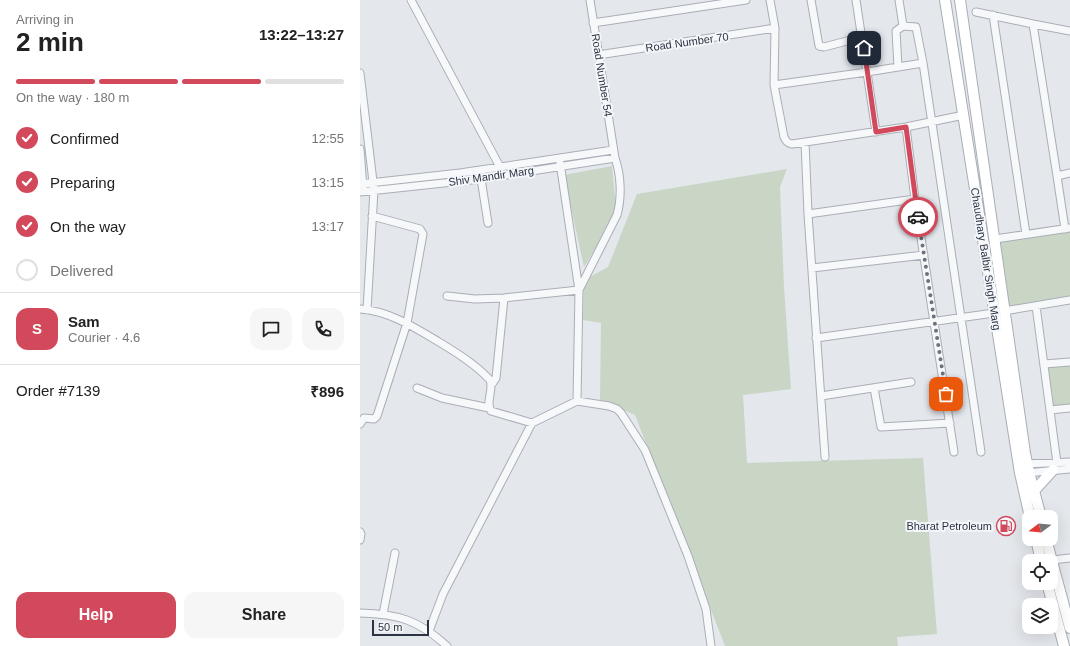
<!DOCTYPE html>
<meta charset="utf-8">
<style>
:root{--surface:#fff;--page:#f6f6f6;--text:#222;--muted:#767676;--line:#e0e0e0;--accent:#d1495b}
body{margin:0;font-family:Arial,sans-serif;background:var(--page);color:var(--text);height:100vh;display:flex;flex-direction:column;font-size:15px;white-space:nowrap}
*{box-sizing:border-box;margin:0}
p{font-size:13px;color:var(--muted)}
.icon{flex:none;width:22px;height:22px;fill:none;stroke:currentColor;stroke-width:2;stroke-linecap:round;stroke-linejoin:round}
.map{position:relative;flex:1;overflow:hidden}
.details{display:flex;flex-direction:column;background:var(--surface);width:360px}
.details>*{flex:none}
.needle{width:26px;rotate:254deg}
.fabs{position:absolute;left:662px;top:510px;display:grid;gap:8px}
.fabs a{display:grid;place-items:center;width:36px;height:36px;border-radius:8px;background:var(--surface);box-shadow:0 4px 16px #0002;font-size:20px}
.scale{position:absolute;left:12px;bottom:10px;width:57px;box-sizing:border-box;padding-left:4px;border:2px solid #2b3445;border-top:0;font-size:11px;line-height:14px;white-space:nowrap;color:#2b3445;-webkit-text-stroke:3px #f4f6f9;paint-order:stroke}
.pin{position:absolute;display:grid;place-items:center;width:34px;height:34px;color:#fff;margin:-17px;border-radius:8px;box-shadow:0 2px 6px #0006}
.courier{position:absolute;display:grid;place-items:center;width:40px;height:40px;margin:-20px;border:3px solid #d1495b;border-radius:50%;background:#fff;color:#222;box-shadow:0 1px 5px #0007}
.headline em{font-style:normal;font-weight:800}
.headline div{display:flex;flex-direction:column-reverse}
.headline{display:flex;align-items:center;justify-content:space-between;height:68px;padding:0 16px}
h1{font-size:26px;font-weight:800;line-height:30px}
.bar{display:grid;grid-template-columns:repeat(4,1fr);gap:6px 4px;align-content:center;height:48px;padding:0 16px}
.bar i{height:5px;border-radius:3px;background:var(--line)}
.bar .active{background:var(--accent)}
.bar p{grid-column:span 4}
.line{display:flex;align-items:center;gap:10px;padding:0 16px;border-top:1px solid var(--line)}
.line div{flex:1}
.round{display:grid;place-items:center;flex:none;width:42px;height:42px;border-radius:12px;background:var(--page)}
ol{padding:0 16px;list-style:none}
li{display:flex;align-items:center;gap:12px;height:44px}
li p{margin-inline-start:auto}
li .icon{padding:4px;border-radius:50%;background:var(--accent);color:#fff;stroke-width:4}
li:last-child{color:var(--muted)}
li i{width:22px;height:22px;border:2px solid var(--line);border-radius:50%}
.button{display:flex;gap:8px;margin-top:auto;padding:8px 16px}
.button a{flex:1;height:46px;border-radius:12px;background:var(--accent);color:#fff;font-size:16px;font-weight:800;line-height:46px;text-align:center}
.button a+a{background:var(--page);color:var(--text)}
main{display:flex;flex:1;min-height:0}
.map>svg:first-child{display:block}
.green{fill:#c9d6c5}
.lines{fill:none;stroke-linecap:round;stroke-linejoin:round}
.street-casing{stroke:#a9aeb7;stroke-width:9}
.secondary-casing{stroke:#a9aeb7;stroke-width:12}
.street{stroke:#f7f8fa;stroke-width:7}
.secondary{stroke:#fff;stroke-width:10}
.done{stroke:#6c737f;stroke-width:4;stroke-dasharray:0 7.2}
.route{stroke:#d1495b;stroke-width:5}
.labels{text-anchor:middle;stroke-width:4;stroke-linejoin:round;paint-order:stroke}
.street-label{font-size:11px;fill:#2b3445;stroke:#f4f6f9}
.poi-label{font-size:11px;fill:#2b3445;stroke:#f4f6f9;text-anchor:end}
</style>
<main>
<section class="details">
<div class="headline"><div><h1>2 min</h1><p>Arriving in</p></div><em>13:22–13:27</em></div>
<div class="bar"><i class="active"></i><i class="active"></i><i class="active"></i><i></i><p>On the way · 180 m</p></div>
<ol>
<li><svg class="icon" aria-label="check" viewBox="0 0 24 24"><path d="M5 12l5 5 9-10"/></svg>Confirmed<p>12:55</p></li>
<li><svg class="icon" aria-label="check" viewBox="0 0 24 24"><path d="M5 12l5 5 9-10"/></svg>Preparing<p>13:15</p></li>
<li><svg class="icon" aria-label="check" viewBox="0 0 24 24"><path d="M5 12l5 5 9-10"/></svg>On the way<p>13:17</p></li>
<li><i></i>Delivered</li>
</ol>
<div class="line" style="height:72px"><b class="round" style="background:var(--accent);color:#fff">S</b><div><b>Sam</b><p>Courier · 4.6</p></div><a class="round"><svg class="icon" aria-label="chat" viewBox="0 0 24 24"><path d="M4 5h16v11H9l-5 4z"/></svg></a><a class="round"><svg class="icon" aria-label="phone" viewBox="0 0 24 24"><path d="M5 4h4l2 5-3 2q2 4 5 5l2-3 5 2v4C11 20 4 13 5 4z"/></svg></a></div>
<div class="line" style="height:52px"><div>Order #7139</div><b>₹896</b></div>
<div class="button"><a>Help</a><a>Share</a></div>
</section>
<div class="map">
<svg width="710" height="646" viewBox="0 0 710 646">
<rect width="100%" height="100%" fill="#e4e7ec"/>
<path class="green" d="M252 166 256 208 252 221 224 267 204 175Z
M427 169 420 187 424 287 431 389 383 395 387 463 563 458 577 634 537 637 538 646H365L275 415 240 400 241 323 223 320 224 280 248 267 277 194Z
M710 231V297L646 309 637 241Z
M710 362V405L693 407 684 364Z"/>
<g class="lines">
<g class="street-casing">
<path id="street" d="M51 0 140 167
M410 0 415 28 414 85
M451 0 459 46 464 47 502 37
M496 0 516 132
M539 0 543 26
M616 12 673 24 697 176 710 173
M633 15 666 234
M233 23 386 0
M673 24 710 31
M238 55 415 28
M563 63 507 72 414 85 424 137C426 141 427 143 432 144L546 127 604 115
M538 67 536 31 543 26 556 27 563 63 621 452
M0 73 14 190 7 310
M546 127 555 199 594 452
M445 142 448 214 465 457
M0 149 3 188
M200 163 219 290 217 401
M697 176 705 229
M121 179 128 223
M0 184 100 173 253 150
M0 192 121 179 255 158 230 0
M448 214 555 199
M635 239 710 228
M452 268 564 255
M87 296 115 299 144 298 219 290 257 215C262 197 261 175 255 158
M676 306 697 463
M0 309C29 311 54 327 79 342 97 353 115 364 130 380 134 390 125 402 131 411L172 423 217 401 249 406 257 409 261 413 285 450 328 556 346 609 351 646
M644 311 710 300
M456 338 634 313
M684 364 710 362
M132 384 136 378 144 298
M57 388 82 398 129 408
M514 388 521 427 590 423
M461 396 551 382
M690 410 710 408
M0 424 4 418 14 419 17 416 47 323 63 234 60 229 12 216
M664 464 710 462
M666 473 710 469
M0 532 1 534 0 540
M692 560 710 558
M0 613C39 614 58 620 87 646
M23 614 35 553
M69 631 83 594 172 423"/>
</g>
<g class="secondary-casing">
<path id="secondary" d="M585 0 660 473 670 517
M600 0 665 453 669 472 681 517
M674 491 693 470
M676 539 681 561
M686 539 710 628
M687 583 704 646"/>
</g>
<use href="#street" class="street"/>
<use href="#secondary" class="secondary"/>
</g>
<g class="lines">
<path class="done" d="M558 217 586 394"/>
<path class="route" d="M504 48 516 132 546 127 558 217"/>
</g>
<defs>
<g id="fuel-ring" transform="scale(1)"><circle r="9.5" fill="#f4f6f9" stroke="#d1495b" stroke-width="1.5"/><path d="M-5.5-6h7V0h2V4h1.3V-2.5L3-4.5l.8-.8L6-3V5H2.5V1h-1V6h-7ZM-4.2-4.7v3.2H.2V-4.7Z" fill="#d1495b"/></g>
</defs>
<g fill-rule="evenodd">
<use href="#fuel-ring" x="646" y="526"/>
</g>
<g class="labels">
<g class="street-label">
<text transform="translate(327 42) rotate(-8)" y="4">Road Number 70</text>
<text transform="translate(242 75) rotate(81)" y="4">Road Number 54</text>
<text transform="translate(131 176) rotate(-8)" y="4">Shiv Mandir Marg</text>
<text transform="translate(626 259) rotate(81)" y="4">Chaudhary Balbir Singh Marg</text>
</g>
<g class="poi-label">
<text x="632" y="530">Bharat Petroleum</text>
</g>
</g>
</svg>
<div class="fabs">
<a><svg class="needle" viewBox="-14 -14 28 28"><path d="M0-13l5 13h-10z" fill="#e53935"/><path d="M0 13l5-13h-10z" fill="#767676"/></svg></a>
<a><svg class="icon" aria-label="locate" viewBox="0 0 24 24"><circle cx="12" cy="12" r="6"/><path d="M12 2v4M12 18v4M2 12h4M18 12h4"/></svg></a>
<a><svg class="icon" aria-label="layers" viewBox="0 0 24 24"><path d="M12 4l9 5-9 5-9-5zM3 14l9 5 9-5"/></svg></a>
</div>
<div class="scale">50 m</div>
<div class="pin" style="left:586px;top:394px;background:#ea580c"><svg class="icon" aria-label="bag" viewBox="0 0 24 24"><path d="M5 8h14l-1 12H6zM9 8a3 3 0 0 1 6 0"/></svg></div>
<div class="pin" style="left:504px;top:48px;background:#1f2937"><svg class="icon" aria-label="home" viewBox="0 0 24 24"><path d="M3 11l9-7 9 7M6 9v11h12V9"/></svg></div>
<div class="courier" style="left:558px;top:217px"><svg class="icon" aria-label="car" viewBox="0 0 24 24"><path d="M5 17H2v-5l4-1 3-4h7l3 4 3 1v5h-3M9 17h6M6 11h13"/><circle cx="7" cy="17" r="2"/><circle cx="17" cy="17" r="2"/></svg></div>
</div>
</main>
